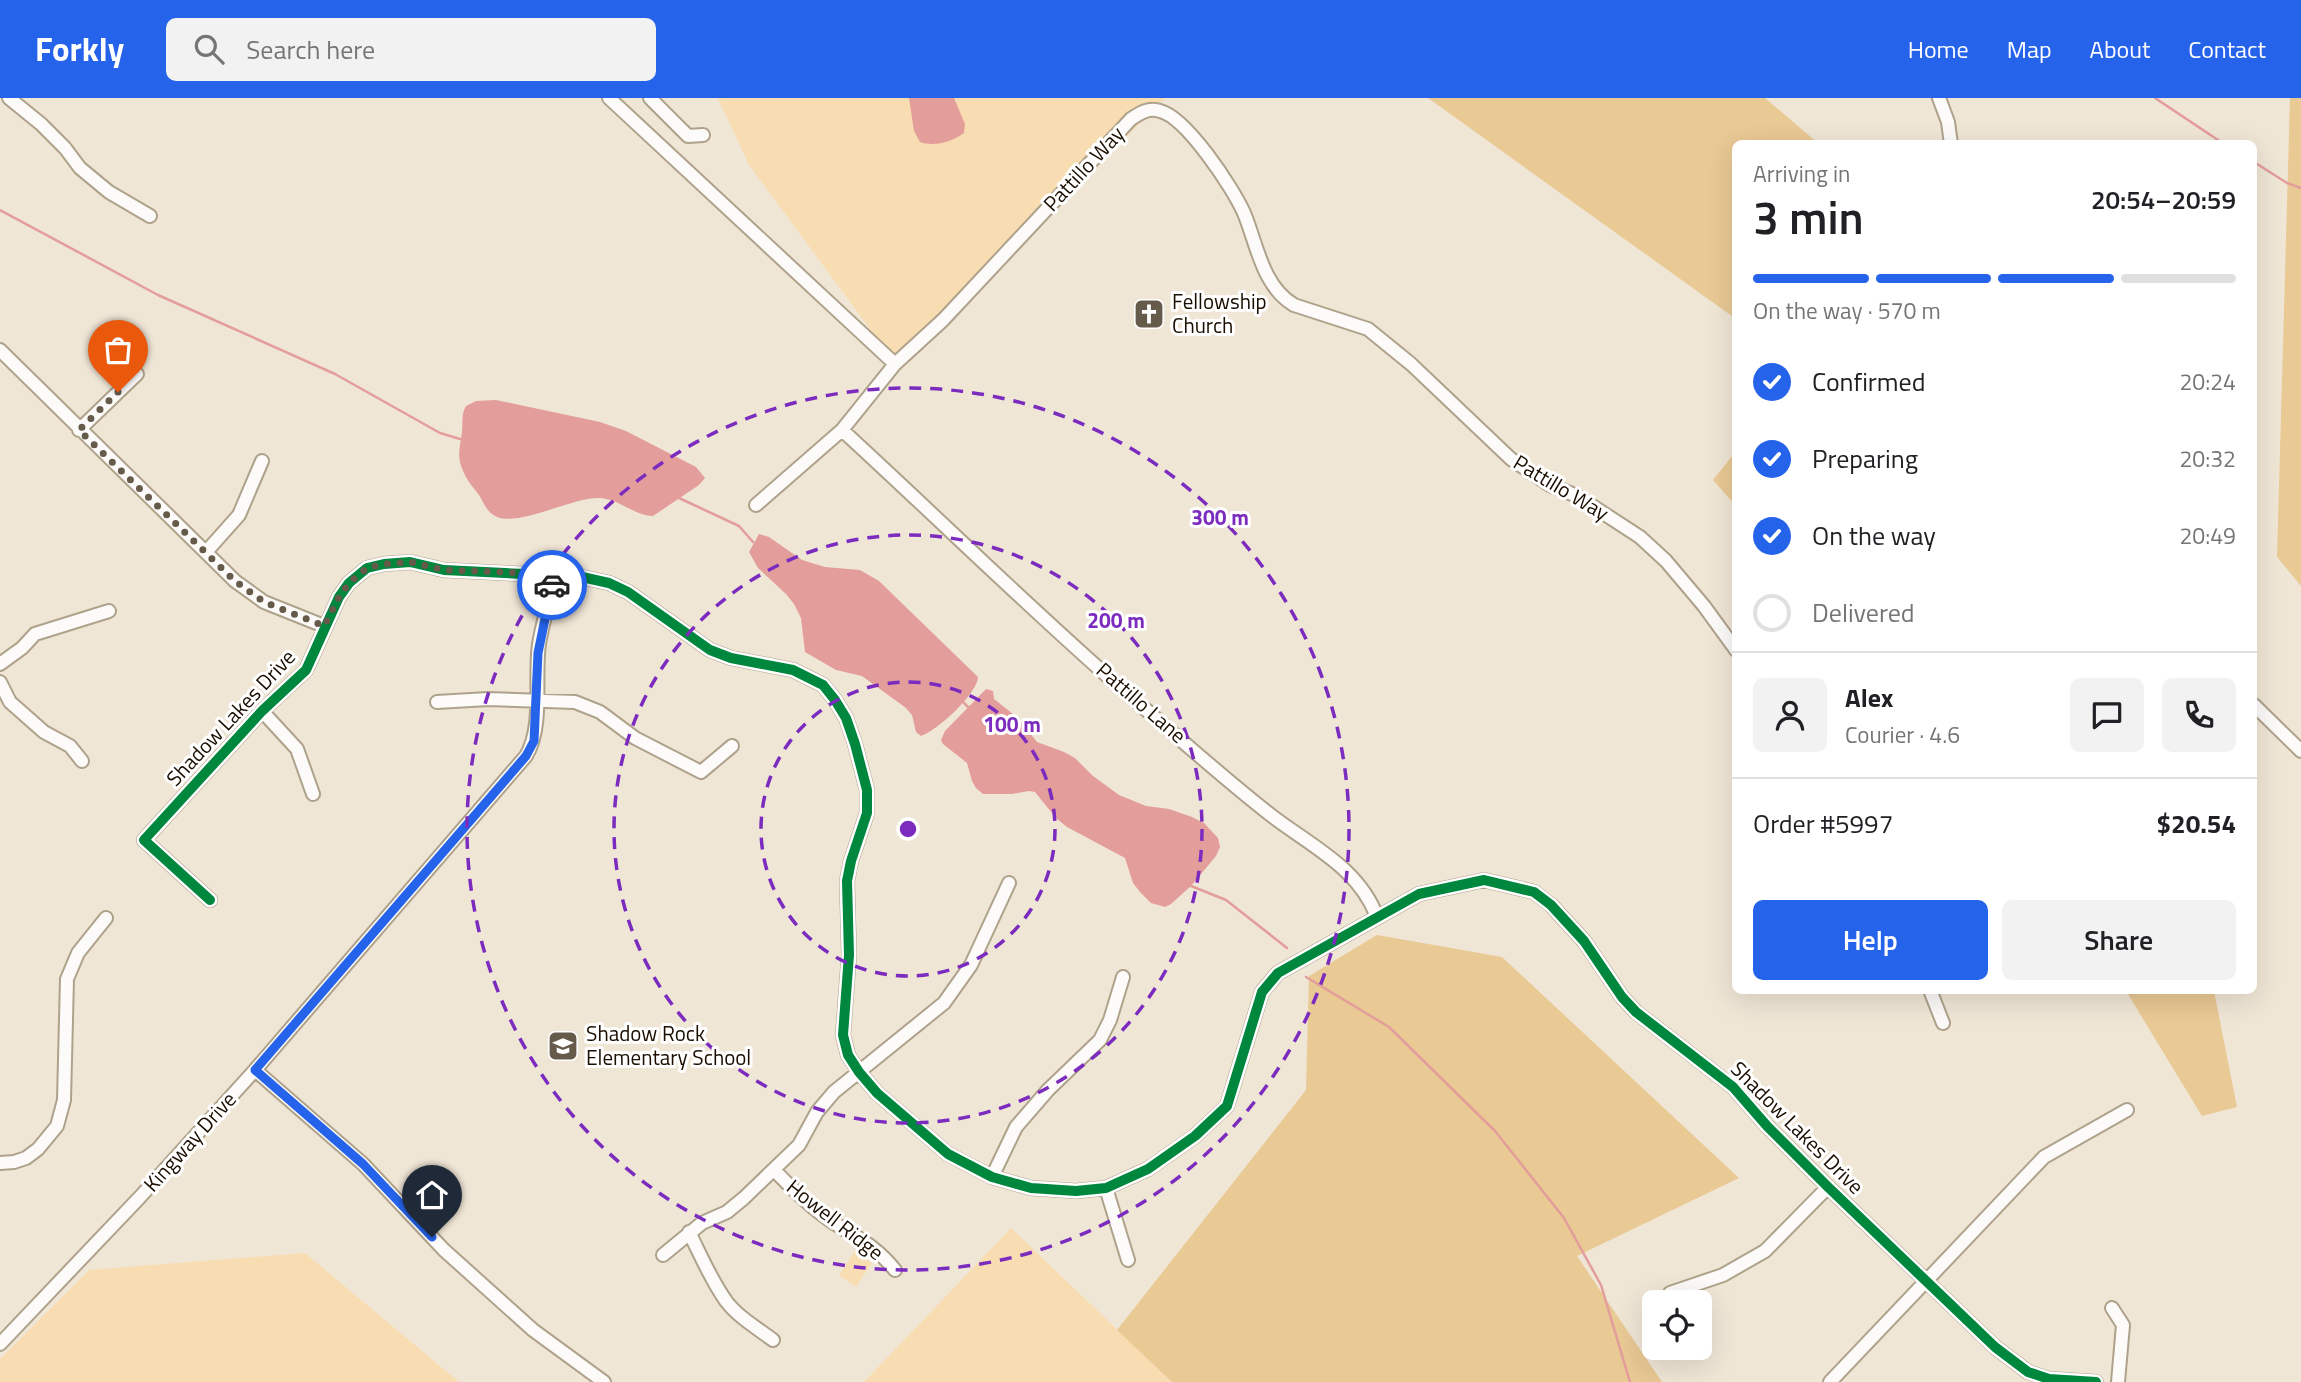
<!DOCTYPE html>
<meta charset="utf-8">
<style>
:root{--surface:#fff;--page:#f2f2f2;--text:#202124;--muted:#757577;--line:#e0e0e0;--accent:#2563eb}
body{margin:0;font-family:"Titillium Web",sans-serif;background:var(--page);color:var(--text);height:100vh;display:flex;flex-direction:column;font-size:26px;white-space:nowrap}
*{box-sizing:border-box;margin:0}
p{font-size:23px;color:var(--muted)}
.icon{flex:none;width:38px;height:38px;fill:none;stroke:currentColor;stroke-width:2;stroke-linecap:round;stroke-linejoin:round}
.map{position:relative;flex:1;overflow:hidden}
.drawer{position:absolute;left:1732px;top:42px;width:525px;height:854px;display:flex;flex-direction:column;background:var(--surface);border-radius:10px;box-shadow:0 7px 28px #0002}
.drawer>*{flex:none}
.controls{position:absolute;left:1642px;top:1192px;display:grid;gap:14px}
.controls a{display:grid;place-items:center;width:70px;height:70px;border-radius:10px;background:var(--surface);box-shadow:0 7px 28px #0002;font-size:35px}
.pin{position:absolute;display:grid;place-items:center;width:60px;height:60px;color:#fff;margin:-72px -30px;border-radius:50% 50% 50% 0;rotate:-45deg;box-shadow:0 0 7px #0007}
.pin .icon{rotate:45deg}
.courier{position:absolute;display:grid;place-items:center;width:70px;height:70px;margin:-35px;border:5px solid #2563eb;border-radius:50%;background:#fff;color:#222;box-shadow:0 2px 9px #0007}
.overview em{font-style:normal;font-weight:600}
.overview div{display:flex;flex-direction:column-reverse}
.overview{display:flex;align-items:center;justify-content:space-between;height:119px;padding:0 21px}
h1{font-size:46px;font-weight:600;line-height:52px}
.bar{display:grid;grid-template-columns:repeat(4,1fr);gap:10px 7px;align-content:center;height:84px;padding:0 21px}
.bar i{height:9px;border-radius:5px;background:var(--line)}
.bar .active{background:var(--accent)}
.bar p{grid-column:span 4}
.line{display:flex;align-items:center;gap:18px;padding:0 21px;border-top:2px solid var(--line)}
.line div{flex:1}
.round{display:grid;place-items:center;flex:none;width:74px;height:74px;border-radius:10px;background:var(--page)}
ol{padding:0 21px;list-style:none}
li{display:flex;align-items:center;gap:21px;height:77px}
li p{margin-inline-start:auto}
li .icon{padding:7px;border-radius:50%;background:var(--accent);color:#fff;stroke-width:4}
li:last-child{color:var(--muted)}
li i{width:38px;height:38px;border:4px solid var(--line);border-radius:50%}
.action{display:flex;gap:14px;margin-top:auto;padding:14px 21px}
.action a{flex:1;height:80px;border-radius:10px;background:var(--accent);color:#fff;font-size:28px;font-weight:600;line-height:80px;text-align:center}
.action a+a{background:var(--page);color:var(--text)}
header{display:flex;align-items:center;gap:42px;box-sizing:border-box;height:98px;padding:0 35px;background:var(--accent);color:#fff}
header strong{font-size:33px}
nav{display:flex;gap:38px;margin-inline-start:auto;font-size:24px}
.search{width:490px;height:63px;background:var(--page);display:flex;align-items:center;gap:18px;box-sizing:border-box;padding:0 24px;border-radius:10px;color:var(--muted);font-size:26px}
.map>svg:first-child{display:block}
.green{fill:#f8ddb2}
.forest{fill:#e9c994}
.water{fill:#e39d9a}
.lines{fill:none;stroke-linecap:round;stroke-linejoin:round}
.stream{stroke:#e39d9a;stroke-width:2.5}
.minor-casing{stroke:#afa28b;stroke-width:16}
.minor{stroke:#fdfbf9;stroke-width:12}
.cycleway-casing{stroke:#fff;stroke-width:15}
.cycleway{stroke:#00873e;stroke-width:10}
.done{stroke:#665a4b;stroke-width:7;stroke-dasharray:0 12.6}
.route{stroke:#2563eb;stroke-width:9}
.ring{fill:none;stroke:#7b2cbf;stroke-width:3.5;stroke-dasharray:12 9}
.labels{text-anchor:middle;stroke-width:6;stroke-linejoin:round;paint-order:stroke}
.street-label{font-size:21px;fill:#1b0e00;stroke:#fff}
.poi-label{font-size:21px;fill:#1b0e00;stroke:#fff;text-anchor:start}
.centre{fill:#7b2cbf;stroke:#fff;stroke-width:3.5}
.ring-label{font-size:21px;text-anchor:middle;font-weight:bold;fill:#7b2cbf;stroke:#fff;stroke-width:6;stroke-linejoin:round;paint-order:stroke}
</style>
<header>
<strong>Forkly</strong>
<div class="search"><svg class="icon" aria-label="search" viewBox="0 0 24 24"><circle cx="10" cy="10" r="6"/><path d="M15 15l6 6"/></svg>Search here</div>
<nav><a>Home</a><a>Map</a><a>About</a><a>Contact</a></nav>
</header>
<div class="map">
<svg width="2301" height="1284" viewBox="0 0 2301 1284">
<rect width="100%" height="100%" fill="#f0e6d6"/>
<path class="green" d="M718 0H1165L898 269 749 67Z
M1011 1130 1172 1284H864Z
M855 1153 872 1165 856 1189 839 1177Z
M305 1155 459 1284H0V1261L89 1172Z"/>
<path class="forest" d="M1428 0H1765L1818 45 1736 46V221Z
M2290 0H2301V488L2277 459Z
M1736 353V408L1713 382Z
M1377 837 1502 859 1739 1080 1577 1158 1662 1284H1172L1117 1232 1306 992 1309 878Z
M2126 893H2214L2237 1009 2202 1018Z"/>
<path class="water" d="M909 0H954L965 26 964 35C952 44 934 49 920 44L914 33Z
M496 302 600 324 626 333 696 369 705 380 699 387 653 418C634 418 619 400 598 400 571 400 516 430 495 418 486 413 484 405 479 397 473 389 468 384 464 375 456 359 460 350 462 334 463 324 461 317 466 308L476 303Z
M759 436 769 439 802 462 825 469 860 472 879 483 978 579C977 596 938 632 921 638L916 634 912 617 906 610 862 578 836 572 805 554 801 520 794 506 786 496 758 470 749 454Z
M986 591 993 593 994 601 1018 620 1037 644 1064 654 1075 660 1093 678 1119 697 1146 708 1169 711 1192 719 1204 725 1218 740 1220 749 1216 758 1191 788 1171 806 1165 809 1151 805 1140 794 1133 785 1125 760 1067 729 1056 720 1035 694 1029 693 1012 696H983L976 690 972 683 967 665 943 646 941 642 945 633Z"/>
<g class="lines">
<path class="stream" d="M2155 0 2224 46
M2254 64 2287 85 2301 90
M0 112 158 197 335 276 440 335 460 341
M679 400 739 428 753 444
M963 604 968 609
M1191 788 1226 802 1287 850
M1306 879 1389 929 1495 1033 1564 1120 1601 1187 1630 1284"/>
<g class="minor-casing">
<path id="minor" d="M9 0 41 26 65 50 80 70 109 94 150 118
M609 0 895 266
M650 0 688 38 703 37
M1939 0 1948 24 1951 46
M0 252 235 483 264 504 324 528
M79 332 137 276
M842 332C938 420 1031 512 1130 598 1177 638 1223 680 1272 718 1311 748 1359 770 1377 819
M756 407 842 332 895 266 943 222 1131 21C1140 15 1149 9 1160 13 1186 19 1233 90 1244 115 1257 146 1262 188 1294 207L1368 231 1411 266 1511 361 1550 387 1577 398 1640 439 1666 463 1704 508 1736 552
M206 454 239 417 262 363
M0 566 22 550 35 536 109 513
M0 584 10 604 44 634 70 648 82 663
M437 604 488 601 575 604 600 614 635 640 701 674 732 648
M2254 607 2301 653
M262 613 297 651 313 696
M210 802 144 742 262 613 306 572 339 499 349 485 367 470 384 466 410 464 444 472 582 479 609 485 628 494 710 552 731 560 793 572 823 587 835 602 846 620 855 646 867 692V715L851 763 847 783 849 857 843 937 848 957 859 974 877 995 948 1056 992 1079 1031 1090 1076 1093 1106 1090 1148 1071 1195 1038 1227 1008 1262 894 1278 875 1419 796 1484 782 1534 794 1551 807 1584 843 1622 899 1636 914 1733 989 1767 1028 1828 1089 1995 1249 2028 1274 2049 1281 2096 1284
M1930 892 1943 925
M255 972 363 1066 444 1152 533 1232 604 1284
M0 1065 14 1064 26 1060 38 1051 57 1028 64 1002 67 881 78 855 106 820
M774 1072C792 1090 810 1109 831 1123 857 1140 875 1147 895 1172
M992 1079 1016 1029 1048 992 1100 942 1110 922 1123 879
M1106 1090 1128 1162
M689 1134C701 1158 711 1182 726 1203 738 1219 757 1230 773 1242
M663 1157 702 1125 727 1114 744 1100 799 1047 817 1014 834 994 944 905 971 867 1009 785
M1670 1195 1723 1177 1765 1153 1828 1089
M2112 1210 2123 1227 2118 1284
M0 1246 140 1099 255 972 526 658C544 628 534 580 539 546 543 522 551 500 553 476
M1830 1284 2044 1059 2127 1012"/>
</g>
<use href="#minor" class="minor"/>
<g class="cycleway-casing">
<path id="cycleway" d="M210 802 144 742 262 613 306 572 339 499 349 485 367 470 384 466 410 464 444 472 582 479 609 485 628 494 710 552 731 560 793 572 823 587 835 602 846 620 855 646 867 692V715L851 763 847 783 849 857 843 937 848 957 859 974 877 995 948 1056 992 1079 1031 1090 1076 1093 1106 1090 1148 1071 1195 1038 1227 1008 1262 894 1278 875 1419 796 1484 782 1534 794 1551 807 1584 843 1622 899 1636 914 1733 989 1767 1028 1828 1089 1995 1249 2028 1274 2049 1281 2096 1284"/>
</g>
<use href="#cycleway" class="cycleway"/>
</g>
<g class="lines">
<path class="done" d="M118 294 79 332 235 483 264 504 324 528 339 499 349 485 367 470 384 466 410 464 444 472 553 476 552 487"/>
<path class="route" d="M432 1139 363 1066 255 972 526 658 534 643 538 555 552 487"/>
</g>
<g class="ring">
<circle cx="908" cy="731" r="147"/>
<circle cx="908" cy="731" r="294"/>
<circle cx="908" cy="731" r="441"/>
</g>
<defs>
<g id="church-square" transform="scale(1.575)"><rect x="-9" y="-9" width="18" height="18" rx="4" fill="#665a4b" stroke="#fff"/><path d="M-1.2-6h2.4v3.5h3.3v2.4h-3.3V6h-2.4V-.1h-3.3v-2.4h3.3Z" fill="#fff"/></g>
<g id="school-square" transform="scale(1.575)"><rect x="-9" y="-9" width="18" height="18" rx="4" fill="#665a4b" stroke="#fff"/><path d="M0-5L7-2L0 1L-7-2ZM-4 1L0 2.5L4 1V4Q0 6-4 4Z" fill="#fff"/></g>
</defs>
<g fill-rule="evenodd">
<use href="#church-square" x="1149" y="216"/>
<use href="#school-square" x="563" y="948"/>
</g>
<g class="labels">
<g class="street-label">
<text transform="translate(1084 71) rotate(-47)" y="7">Pattillo Way</text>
<text transform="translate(1561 390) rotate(31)" y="7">Pattillo Way</text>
<text transform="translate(1141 605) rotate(41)" y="7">Pattillo Lane</text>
<text transform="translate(231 620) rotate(-47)" y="7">Shadow Lakes Drive</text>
<text transform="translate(1797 1030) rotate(45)" y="7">Shadow Lakes Drive</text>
<text transform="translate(190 1044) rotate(-48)" y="7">Kingway Drive</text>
<text transform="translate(835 1122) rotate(38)" y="7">Howell Ridge</text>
</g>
<g class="poi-label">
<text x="1172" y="211">Fellowship<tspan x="1172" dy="24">Church</tspan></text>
<text x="586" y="943">Shadow Rock<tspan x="586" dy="24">Elementary School</tspan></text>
</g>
</g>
<circle cx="908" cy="731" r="10" class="centre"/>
<g class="ring-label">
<text x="1220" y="427">300 m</text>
<text x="1116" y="530">200 m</text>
<text x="1012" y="634">100 m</text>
</g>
</svg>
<div class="controls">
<a><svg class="icon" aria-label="locate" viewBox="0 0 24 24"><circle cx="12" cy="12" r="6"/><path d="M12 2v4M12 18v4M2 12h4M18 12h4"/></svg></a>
</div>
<div class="pin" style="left:118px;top:294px;background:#ea580c"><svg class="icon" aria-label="bag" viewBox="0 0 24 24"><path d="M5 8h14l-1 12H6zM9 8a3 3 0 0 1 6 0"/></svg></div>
<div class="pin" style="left:432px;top:1139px;background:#1f2937"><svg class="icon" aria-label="home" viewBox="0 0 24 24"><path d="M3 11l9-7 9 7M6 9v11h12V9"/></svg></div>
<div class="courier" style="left:552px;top:487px"><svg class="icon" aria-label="car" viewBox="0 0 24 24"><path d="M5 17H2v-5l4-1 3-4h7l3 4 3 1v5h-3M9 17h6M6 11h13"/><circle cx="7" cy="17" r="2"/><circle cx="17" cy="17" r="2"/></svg></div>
<section class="drawer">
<div class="overview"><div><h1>3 min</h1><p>Arriving in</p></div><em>20:54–20:59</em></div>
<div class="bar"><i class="active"></i><i class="active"></i><i class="active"></i><i></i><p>On the way · 570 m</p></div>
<ol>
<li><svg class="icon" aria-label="check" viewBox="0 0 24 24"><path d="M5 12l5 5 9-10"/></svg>Confirmed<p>20:24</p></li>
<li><svg class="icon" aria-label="check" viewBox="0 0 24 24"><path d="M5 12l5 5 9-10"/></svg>Preparing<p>20:32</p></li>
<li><svg class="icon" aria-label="check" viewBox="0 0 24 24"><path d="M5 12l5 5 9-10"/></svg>On the way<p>20:49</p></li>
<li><i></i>Delivered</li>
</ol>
<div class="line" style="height:126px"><a class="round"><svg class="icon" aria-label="person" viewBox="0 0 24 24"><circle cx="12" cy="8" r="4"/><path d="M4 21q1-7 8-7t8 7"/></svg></a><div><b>Alex</b><p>Courier · 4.6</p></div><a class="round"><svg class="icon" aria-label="chat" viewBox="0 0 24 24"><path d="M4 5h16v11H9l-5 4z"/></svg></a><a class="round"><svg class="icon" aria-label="phone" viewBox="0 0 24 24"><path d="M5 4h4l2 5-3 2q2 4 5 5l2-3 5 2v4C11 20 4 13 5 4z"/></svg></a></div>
<div class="line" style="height:91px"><div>Order #5997</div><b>$20.54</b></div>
<div class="action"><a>Help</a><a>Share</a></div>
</section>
</div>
